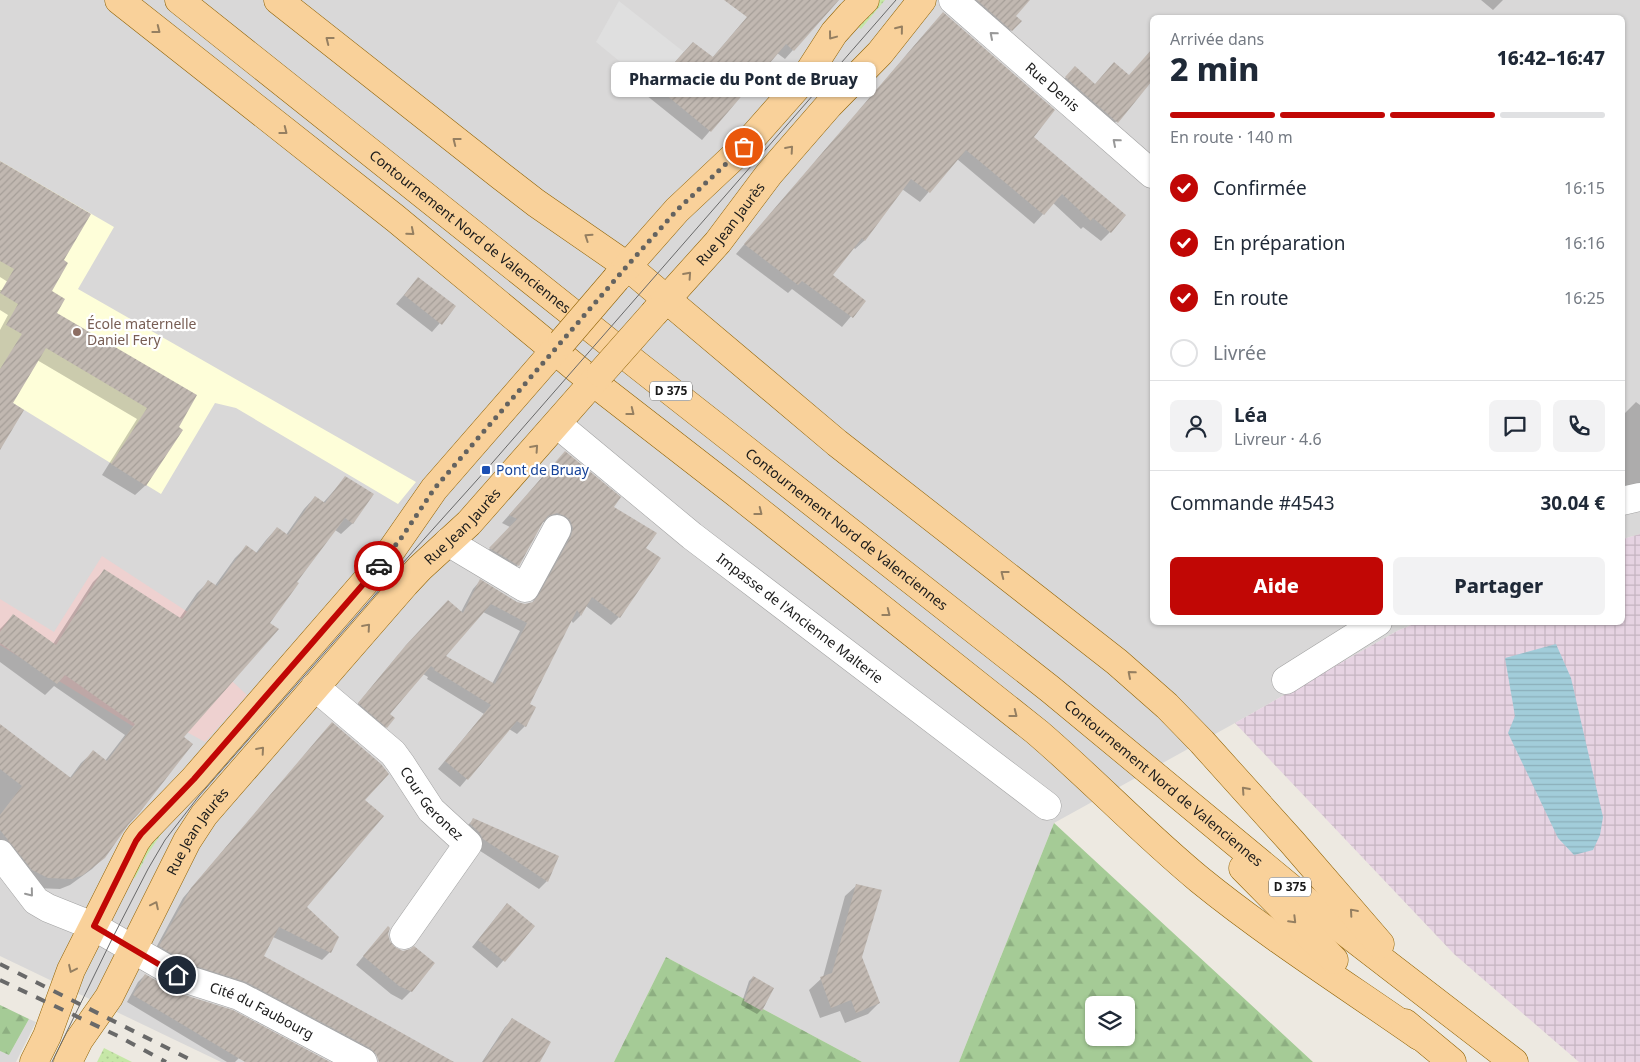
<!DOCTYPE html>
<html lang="fr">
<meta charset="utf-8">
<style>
:root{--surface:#fff;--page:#f2f2f3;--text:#1f2937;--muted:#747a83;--line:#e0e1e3;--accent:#c10705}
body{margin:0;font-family:"Noto Sans",sans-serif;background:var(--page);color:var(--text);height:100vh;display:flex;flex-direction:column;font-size:19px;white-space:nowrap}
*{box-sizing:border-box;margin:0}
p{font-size:16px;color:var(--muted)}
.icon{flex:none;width:28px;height:28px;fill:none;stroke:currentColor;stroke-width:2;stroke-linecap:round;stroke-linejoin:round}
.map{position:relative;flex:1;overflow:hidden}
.drawer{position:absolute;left:1150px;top:15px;width:475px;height:610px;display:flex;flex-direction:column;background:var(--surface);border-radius:8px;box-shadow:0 1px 4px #0004}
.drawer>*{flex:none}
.tools{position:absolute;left:1085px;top:996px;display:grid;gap:10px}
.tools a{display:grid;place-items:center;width:50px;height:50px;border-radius:8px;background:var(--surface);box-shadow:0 1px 4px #0004;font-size:25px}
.pin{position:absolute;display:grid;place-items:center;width:42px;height:42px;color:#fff;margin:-21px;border:2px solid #fff;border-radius:50%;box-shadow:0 1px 5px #0007}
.courier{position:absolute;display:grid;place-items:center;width:50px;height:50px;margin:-25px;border:4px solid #c10705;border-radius:50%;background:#fff;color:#222;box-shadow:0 1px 6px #0007}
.bubble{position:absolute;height:35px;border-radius:8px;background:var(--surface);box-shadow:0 1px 4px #0004;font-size:16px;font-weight:800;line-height:35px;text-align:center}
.overview em{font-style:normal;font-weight:800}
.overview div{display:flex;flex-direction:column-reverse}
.overview{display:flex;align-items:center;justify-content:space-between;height:85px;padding:0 20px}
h1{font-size:32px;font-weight:800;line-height:38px}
.bar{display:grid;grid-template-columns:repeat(4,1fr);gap:8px 5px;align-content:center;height:60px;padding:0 20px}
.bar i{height:6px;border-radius:4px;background:var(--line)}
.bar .on{background:var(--accent)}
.bar p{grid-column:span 4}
.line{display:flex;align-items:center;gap:12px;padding:0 20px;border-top:1px solid var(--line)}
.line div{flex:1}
.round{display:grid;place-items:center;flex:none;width:52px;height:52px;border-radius:8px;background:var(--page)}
ol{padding:0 20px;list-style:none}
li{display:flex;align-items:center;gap:15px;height:55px}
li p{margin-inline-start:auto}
li .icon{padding:5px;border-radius:50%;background:var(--accent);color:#fff;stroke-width:4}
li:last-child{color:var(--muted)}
li i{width:28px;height:28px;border:2px solid var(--line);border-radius:50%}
.button{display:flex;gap:10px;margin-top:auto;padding:10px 20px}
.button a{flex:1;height:58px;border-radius:8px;background:var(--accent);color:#fff;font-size:20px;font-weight:800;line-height:58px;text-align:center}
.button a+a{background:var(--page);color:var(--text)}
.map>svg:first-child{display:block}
.residential{fill:#d9d8d8}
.commercial{fill:#eed1d0}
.industrial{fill:url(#industrial-grid)}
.education{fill:#fefed9}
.grass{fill:url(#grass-dots)}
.forest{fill:url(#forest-firs);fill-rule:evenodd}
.parking{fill:#dfdfdf}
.water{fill:url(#water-rules)}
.shadow{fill:#0003;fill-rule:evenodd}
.building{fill:url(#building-hatch);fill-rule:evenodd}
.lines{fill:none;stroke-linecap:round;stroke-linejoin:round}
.minor-casing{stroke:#a2a2a2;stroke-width:29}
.major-casing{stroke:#8f6204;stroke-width:29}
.minor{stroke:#fff;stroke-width:28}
.major{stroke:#f9d19a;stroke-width:28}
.tram{stroke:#696969;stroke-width:1}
.rail{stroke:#696969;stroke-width:4;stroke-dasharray:10 10;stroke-linecap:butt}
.major-bridge-casing{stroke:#8f6204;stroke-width:29;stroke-linecap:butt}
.major-bridge{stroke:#f9d19a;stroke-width:28}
.oneway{stroke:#957f61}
.oneway2{stroke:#989898}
.done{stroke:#646360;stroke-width:5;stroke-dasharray:0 9}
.route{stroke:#c10705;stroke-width:6}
.education-dot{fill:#8d6e63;stroke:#fff;stroke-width:2}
.transit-dot{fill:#1a4fb4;stroke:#fff;stroke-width:2}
.labels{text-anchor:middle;stroke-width:4.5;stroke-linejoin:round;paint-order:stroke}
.shield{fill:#fff;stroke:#5f5f5f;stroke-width:1}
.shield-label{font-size:12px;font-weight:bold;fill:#1b1b1b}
.street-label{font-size:14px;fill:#1b1b1b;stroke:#fff}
.education-label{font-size:14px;fill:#785e54;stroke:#fff;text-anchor:start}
.transit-label{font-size:14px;fill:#164399;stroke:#fff;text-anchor:start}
</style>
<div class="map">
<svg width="1640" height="1062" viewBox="0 0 1640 1062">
<defs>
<pattern id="industrial-grid" width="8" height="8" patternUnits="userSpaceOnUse" patternTransform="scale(1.25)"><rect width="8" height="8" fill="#e6d3e2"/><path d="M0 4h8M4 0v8" fill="none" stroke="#c5b5c1"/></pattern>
<pattern id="grass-dots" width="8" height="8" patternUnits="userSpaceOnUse" patternTransform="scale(1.25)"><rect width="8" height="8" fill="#c6e7a7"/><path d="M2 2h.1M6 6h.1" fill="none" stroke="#aac68f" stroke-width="1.8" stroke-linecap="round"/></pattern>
<pattern id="forest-firs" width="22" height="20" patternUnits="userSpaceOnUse" patternTransform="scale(1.25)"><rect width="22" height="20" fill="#a5cb96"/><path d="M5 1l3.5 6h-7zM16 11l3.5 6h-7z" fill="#8dae81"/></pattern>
<pattern id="water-rules" width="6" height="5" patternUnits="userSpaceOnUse" patternTransform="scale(1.25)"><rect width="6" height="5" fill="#a2cdda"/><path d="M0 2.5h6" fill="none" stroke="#8bafba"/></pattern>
<pattern id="building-hatch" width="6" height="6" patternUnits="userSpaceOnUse" patternTransform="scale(1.25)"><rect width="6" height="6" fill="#c1b8b1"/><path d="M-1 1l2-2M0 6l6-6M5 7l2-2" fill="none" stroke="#a59e98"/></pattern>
</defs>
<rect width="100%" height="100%" fill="#ede9e1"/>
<path class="residential" d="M0 0H1640V534L1623 539 1622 18H1152V622L1416 623 1397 631 1235 723 1054 823 959 1062H862L666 957 614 1062H221L0 956Z
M29 1019 36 1022 16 1062H0V1051L9 1055Z"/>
<path class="commercial" d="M102 556 197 618 220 670 247 695 205 742 163 719 139 730 0 645V599L54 632Z"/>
<path class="industrial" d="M1640 534V1062H1579L1454 954 1235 723 1397 631 1416 623 1622 622 1623 539Z"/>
<path class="education" d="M0 161 114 227 78 289 416 482 398 504 236 408 215 403 161 494 0 395Z"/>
<path class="grass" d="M877 0H885L861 29 854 24Z
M174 815 147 855 135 878 126 874Z
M104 1048 132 1062H97Z"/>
<path class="forest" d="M1054 823 1313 1062H959ZM1094 1005H1126V1038H1094Z
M666 957 862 1062H614Z
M0 1005 29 1019 9 1055 0 1051Z"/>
<path class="parking" d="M619 1 684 52 652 88 596 42Z"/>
<path class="water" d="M1556 644 1571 678 1603 817 1600 835 1593 850 1574 855 1558 838 1508 733 1515 716 1505 658Z"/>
<path class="shadow" d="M751 0H837L785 59 777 53 702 140 646 95 684 52 712 58 749 15Z
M961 0H1028L1015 16 1011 30 1004 38Z
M1481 0H1503L1493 10Z
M934 23 1032 137 1110 232 1101 241 1083 227 1081 229 1053 203 1034 224 957 159 920 202 902 189 865 240 855 249 853 247 831 276 864 301 842 327 792 289 788 293 736 254Z
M1146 57 1152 63V78L1109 130 1058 86 1067 76 1094 85 1129 76Z
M0 162 62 260 50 292 55 313 195 396 146 485 135 495 102 475 137 419 37 360 11 403 0 447V330L8 315 0 310V290L19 289 0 277Z
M418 279 454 307 432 332 396 304Z
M1636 402 1640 405V487L1622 491V411L1625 413Z
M565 452 612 507 645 548 619 617 611 625 586 606 580 616 573 623 571 620 529 705 534 708 525 726 517 734 509 729 460 787 438 769 484 714 427 679 428 677 423 674 389 715 386 727 378 735 351 712 398 655 461 612 473 589 480 581 516 603 524 605 532 603 563 545 547 521 541 523 518 565 510 573 482 557 510 527 502 523ZM483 612 520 631 492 684 444 656Z
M345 478 353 523 341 534 335 530 182 737 127 824 104 857 92 869 70 885 60 889 36 888 0 854V725L69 779 81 763 93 752 105 761 125 735 54 686 45 695 0 662V629L2 627 13 615 53 644 93 582 104 571 179 619 197 593 208 582 214 587 235 558 246 547 255 554 266 540 277 528 286 535 304 509 315 497 323 503Z
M332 723 363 800 305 907 330 952 322 960 273 937 262 957 438 1062H392L376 1054 368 1062 152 955 183 898Z
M473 820 547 881 539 889 474 847 465 828Z
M857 885 860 957 879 1003 868 1014 845 1023 840 1011 820 1018 809 990 823 977 845 896Z
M501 911 533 926 497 968 472 947Z
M388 927V942L394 948 403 952 411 991 402 1000 391 994 356 965Z
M145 975 178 994 327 1062H251L239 1058 235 1062H227L127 1002 138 982Z
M753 977 761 1010 757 1014 741 1005 749 981Z
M512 1020 539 1062H482L505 1027Z"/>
<path class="building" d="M724 0H839L794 51 786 44 711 132 654 85 693 42 713 57 747 17Z
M977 0H1030L1016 16 1022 21 1012 31Z
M943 12 1055 110 1034 137 1126 215 1111 233 1093 218 1091 221 1062 194 1044 215 966 150 930 193 911 179 865 241 862 238 833 275 866 301 853 318 802 281 798 285 744 244Z
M1152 49V81L1118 123 1065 77 1075 66 1095 84 1114 62 1129 75Z
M0 161 91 214 64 260 68 263 52 291 65 299 57 313 197 395 179 427 183 430 146 486 111 464 147 408 46 348 13 403 24 410 0 450V369L22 334 6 325 18 304 0 293 14 269 0 261Z
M418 277 456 306 442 325 404 295Z
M565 451 621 497 614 507 657 533 646 548 661 558 620 618 592 597 581 616 577 610 530 704 536 707 526 727 517 721 468 780 445 761 491 705 434 670 435 669 431 666 390 714 395 718 387 728 358 703 406 645 448 600 463 613 480 579 517 602 525 604 533 602 538 596 571 536 573 528 570 520 565 516 557 513 548 516 543 522 519 566 489 548 517 519 509 515ZM491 604 527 623 495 684 446 656Z
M345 476 374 494 353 524 345 518 297 582 299 583 270 623 279 629 184 737 193 744 140 812 128 825 105 858 83 875 72 879 48 878 32 870 0 830V815L22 786 0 769V724L71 778 93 750 107 761 135 724 65 675 57 684 0 643V632L13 614 56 645 104 569 182 619 208 580 217 586 246 545 257 553 277 527 288 535 315 496 325 503Z
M332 722 381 764 389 774 365 800 384 816 307 907 339 937 331 953 279 927 264 956 454 1062H379L376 1054 370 1048 246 982 189 964 159 946 191 888Z
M473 818 559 856 548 882 483 839 479 832 470 824Z
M856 884 882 890 862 957 880 1003 856 1013 851 1000 831 1008 820 977 832 973Z
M507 903 535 926 505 962 478 940Z
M388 926 390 928 388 934 390 941 395 947 403 951 410 949 414 946 435 963 412 992 399 986 363 956Z
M145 974 178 993 233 1010 330 1062H245L133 995Z
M753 976 774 988 762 1011 744 1001Z
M512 1018 551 1042 540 1062H483Z"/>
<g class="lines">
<g class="minor-casing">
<g id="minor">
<path id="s1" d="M953 0 1152 174"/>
<path id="s2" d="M557 424 692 536 1047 806"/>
<path d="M1622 501 1640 497"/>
<path d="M448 542 525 588 557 529"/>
<path d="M1286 680 1378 622"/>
<path id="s3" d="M315 687 393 753 401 764 431 810 468 844 404 935"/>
<path id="s4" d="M0 854 36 901 48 908 93 926 183 978 239 996 363 1062"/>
</g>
</g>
<g class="major-casing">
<g id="major">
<path d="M119 0 395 218 593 382 736 493 1037 732C1093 780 1143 833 1200 880 1269 936 1346 985 1419 1036"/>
<path id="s5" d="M179 0 640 367 1050 689 1322 914 1514 1062"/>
<path d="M278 0 501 176 536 203 627 266 837 443 1117 662 1167 706 1202 742 1292 842 1380 944"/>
<path d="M616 279 677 210 744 147 805 78 834 33 851 14 865 0"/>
<path id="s6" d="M655 312 718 242 769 174 829 105 880 53 922 0"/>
<path d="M1243 868 1334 960"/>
<path d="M1405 1023 1452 1062"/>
<path d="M34 1062 47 1036 71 970 136 841 141 834 194 779 386 558 434 489 562 342"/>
<path id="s7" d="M68 1062 79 1040 109 997 187 841 204 815 405 584 420 568 469 523 601 373"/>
</g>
</g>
<use href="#minor" class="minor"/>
<use href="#major" class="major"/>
<path class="tram" d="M52 1062 113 937 148 869 165 840 199 796 416 548 486 470 896 0"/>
<path class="rail" d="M0 964 195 1062
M0 980 118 1036 166 1062"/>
<g class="major-bridge-casing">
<path id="major-bridge" d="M562 342 616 279
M601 373 655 312"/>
</g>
<use href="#major-bridge" class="major-bridge"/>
</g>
<defs><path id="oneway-chevron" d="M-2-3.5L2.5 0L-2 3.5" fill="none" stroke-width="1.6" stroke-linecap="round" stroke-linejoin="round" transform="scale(1.25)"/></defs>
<g class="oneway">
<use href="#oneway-chevron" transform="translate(900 29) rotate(-51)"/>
<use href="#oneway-chevron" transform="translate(157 30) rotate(38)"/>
<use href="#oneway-chevron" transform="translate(832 36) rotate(127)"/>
<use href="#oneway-chevron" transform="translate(329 40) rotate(-142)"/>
<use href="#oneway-chevron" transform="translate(284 131) rotate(38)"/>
<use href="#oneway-chevron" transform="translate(456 141) rotate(-142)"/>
<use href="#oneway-chevron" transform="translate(790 149) rotate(-49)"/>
<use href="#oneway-chevron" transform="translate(411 232) rotate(40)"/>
<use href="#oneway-chevron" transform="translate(588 237) rotate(-146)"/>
<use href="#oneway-chevron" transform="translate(688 275) rotate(-48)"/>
<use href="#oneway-chevron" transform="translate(631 412) rotate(38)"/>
<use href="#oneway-chevron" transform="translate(535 448) rotate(-48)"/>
<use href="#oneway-chevron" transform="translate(759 512) rotate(38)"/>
<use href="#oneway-chevron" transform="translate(1004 574) rotate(-142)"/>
<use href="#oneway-chevron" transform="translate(887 613) rotate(38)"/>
<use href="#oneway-chevron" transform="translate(367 627) rotate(-49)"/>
<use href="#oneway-chevron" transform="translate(1131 674) rotate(-139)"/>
<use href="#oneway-chevron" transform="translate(1014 714) rotate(38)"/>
<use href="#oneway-chevron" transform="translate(261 750) rotate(-49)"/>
<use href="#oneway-chevron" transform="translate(1245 790) rotate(-132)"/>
<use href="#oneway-chevron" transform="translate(155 905) rotate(-64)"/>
<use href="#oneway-chevron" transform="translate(1353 912) rotate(-131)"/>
<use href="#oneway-chevron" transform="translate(1293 920) rotate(45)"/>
<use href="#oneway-chevron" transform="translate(72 969) rotate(115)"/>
</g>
<g class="oneway2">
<use href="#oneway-chevron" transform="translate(993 35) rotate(-139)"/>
<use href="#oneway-chevron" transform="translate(1116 142) rotate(-139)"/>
<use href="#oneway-chevron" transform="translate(30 893) rotate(51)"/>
</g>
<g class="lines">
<path class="done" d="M379 566 402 537 434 489 627 266 677 210 744 147"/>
<path class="route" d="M177 975 94 926 136 841 141 834 194 779 379 566"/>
</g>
<circle class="education-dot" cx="77" cy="332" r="5"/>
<rect class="transit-dot" x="481" y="465" width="10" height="10" rx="2.5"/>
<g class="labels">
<g class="shield">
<rect x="650" y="381.5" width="42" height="19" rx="4"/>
<rect x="1269" y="877.5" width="42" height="19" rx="4"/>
</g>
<g class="shield-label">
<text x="671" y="395">D 375</text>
<text x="1290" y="891">D 375</text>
</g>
<g class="street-label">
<text dy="5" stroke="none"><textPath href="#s1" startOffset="132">Rue Denis</textPath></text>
<text dy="5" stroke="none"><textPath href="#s6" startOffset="116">Rue Jean Jaurès</textPath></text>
<text dy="5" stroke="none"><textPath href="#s5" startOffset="372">Contournement Nord de Valenciennes</textPath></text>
<text dy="5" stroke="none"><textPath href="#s7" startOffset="670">Rue Jean Jaurès</textPath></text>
<text dy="5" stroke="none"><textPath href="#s5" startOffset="852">Contournement Nord de Valenciennes</textPath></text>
<text dy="5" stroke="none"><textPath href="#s2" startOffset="311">Impasse de l'Ancienne Malterie</textPath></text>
<text dy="5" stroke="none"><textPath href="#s5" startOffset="1258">Contournement Nord de Valenciennes</textPath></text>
<text dy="5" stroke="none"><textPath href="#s3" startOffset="166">Cour Geronez</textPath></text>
<text dy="5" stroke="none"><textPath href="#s7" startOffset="265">Rue Jean Jaurès</textPath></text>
<text dy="5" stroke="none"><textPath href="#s4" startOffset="311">Cité du Faubourg</textPath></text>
</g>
<g class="education-label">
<text x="87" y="329">École maternelle<tspan x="87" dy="16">Daniel Fery</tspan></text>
</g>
<g class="transit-label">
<text x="496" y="475">Pont de Bruay</text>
</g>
</g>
</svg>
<div class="tools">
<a><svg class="icon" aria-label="layers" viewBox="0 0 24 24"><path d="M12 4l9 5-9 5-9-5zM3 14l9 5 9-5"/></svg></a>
</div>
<div class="pin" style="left:744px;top:147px;background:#ea580c"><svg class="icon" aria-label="bag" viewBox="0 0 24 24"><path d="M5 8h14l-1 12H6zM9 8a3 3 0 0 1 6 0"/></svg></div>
<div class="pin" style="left:177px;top:975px;background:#1f2937"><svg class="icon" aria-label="home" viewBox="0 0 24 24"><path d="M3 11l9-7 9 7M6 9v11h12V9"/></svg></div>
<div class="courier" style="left:379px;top:566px"><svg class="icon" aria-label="car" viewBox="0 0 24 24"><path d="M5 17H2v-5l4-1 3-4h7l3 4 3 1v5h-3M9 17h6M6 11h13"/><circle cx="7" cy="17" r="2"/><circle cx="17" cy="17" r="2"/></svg></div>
<div class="bubble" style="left:611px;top:62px;width:265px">Pharmacie du Pont de Bruay</div>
<section class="drawer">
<div class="overview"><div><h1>2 min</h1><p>Arrivée dans</p></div><em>16:42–16:47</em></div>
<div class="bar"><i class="on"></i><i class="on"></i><i class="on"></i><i></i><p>En route · 140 m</p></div>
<ol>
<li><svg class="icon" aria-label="check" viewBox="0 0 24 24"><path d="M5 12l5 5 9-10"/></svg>Confirmée<p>16:15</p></li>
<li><svg class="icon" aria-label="check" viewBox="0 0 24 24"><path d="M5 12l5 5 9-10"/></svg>En préparation<p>16:16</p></li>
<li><svg class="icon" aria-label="check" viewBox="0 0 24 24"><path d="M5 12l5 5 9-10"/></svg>En route<p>16:25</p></li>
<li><i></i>Livrée</li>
</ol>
<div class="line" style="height:90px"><a class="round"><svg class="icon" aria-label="person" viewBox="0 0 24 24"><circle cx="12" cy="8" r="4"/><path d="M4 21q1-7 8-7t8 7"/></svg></a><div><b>Léa</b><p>Livreur · 4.6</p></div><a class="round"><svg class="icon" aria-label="chat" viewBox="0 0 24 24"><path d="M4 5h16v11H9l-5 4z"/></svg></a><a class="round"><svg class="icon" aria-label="phone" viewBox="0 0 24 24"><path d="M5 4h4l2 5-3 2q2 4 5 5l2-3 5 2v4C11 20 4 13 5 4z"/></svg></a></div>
<div class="line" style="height:65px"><div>Commande #4543</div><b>30.04 €</b></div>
<div class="button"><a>Aide</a><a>Partager</a></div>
</section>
</div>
